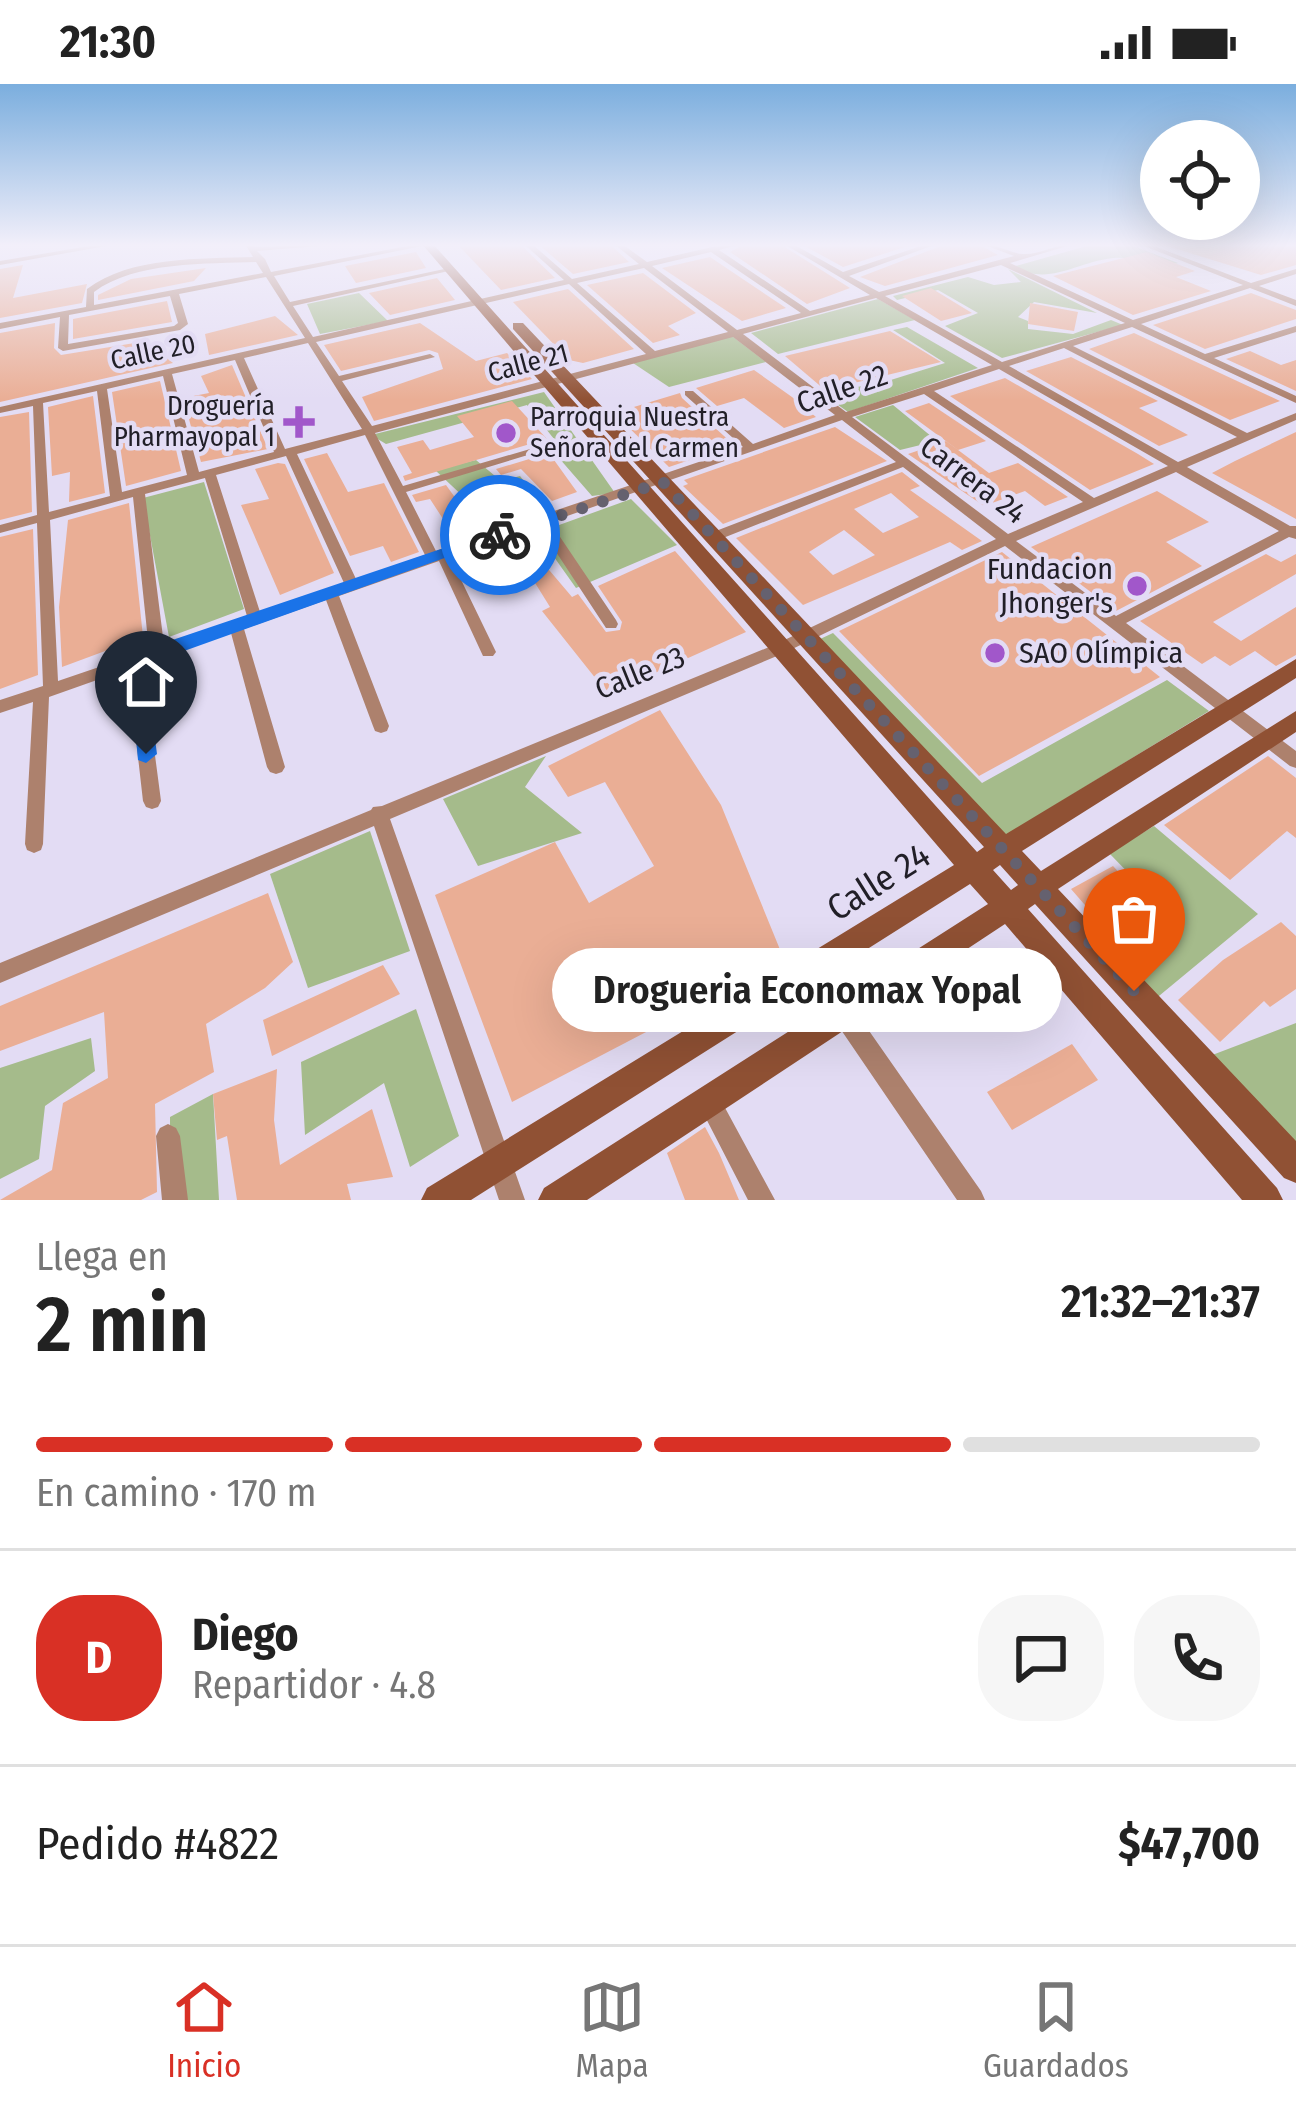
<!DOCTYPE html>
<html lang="es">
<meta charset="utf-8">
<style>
:root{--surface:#fff;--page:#f6f6f6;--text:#222;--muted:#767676;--line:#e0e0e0;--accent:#d93025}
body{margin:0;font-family:"Fira Sans Condensed",sans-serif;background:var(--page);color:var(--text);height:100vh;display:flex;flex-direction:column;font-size:45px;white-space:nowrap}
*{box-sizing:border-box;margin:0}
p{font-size:39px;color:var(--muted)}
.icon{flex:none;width:66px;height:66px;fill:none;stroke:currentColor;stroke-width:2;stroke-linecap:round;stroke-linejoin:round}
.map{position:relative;height:1116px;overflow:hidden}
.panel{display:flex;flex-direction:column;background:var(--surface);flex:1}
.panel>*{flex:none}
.buttons{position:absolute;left:1140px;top:36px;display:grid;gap:24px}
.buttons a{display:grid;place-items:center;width:120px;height:120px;border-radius:50%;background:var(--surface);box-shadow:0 12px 48px #0002;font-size:60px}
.pin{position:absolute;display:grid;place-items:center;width:102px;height:102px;color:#fff;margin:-123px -51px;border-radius:50% 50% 50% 0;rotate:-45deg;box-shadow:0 0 12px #0007}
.pin .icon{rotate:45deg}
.courier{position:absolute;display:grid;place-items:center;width:120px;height:120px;margin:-60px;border:9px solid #1a73e8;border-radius:50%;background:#fff;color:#222;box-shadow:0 3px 15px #0007}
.bubble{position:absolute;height:84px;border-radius:42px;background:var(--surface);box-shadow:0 12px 48px #0002;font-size:39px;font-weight:600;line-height:84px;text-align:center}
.head em{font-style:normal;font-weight:600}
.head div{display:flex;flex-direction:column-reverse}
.head{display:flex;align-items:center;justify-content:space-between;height:204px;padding:0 36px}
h1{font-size:78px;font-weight:600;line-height:90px}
.bar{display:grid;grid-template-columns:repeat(4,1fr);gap:18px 12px;align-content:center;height:144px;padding:0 36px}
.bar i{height:15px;border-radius:9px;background:var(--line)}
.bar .active{background:var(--accent)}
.bar p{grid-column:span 4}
.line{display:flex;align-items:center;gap:30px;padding:0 36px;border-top:3px solid var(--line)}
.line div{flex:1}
.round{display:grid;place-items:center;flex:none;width:126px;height:126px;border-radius:48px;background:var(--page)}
.status{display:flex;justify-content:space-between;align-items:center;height:84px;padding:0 60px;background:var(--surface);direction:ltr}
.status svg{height:33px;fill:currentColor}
.menu{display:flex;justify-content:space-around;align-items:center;height:168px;border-top:3px solid var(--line);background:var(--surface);font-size:33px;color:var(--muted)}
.menu a{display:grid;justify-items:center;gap:6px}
.menu .active{color:var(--accent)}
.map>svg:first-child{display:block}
.green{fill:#a5bb8b}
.building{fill:#eaae95;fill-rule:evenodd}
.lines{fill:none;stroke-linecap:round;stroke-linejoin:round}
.street{fill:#ad816d;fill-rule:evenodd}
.secondary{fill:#905134;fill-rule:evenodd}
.route{fill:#1a73e8}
.done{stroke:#65616f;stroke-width:12;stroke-dasharray:0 21.6}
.poi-dot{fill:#a157ca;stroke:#e3dcf4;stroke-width:4.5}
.labels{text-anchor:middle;stroke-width:9;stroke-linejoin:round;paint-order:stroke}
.far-street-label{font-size:27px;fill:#211f27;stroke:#e3dcf4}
.far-poi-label{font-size:27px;fill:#211f27;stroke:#e3dcf4;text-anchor:end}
.street-label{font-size:30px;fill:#211f27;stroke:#e3dcf4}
.poi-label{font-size:30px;fill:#211f27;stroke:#e3dcf4;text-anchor:end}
.near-street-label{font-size:36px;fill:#211f27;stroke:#e3dcf4}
</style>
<div class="status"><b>21:30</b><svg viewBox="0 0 49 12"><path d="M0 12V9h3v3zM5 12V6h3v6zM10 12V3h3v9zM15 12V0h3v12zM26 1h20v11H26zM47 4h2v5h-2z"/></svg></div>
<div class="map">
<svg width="1296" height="1116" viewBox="0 0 1296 1116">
<rect width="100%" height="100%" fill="#e3dcf4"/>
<path class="green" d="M1094 160H1128L1178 179C1147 188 1138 171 1113 174 1072 179 1052 202 1012 183Z
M1008 185 1097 229 1034 218 1018 233 1028 237V245L1073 250 1111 236 1123 241 1002 274 945 242 978 229 938 206 897 216 893 212 968 193 994 201 1021 198Z
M359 209 388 237 320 250 307 220Z
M878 215 915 236 778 270 751 249Z
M907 243 978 284 848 328 820 308 878 300 945 279 893 246Z
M732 252 766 278 669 303 633 279Z
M544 308 615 409 592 412 552 366 554 355 527 321 386 360 371 351Z
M893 321 937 357 900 366 855 333Z
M476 376 501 397 520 392 545 424 515 437 491 411 468 417 435 386Z
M204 398 244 525 169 553 143 414Z
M631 415 677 461 576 504 537 449Z
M833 549 982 699 1167 596 1209 627 1003 753 818 556Z
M546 672 525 703 582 749 478 782 443 715Z
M1154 742 1258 830 1142 926 1098 874 1171 833 1109 769Z
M370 747 410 867 308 904 270 790Z
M416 925 459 1052 410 1083 384 999 305 1051 301 978Z
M1296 939V1065L1207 973Z
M91 954 95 987 45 1022 39 1075 0 1095V984Z
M213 1010 219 1116H170V1033Z"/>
<path class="building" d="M457 160H520L555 194 501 206Z
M538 160H610L629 178 573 190Z
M745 160H780L850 204 807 220 730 168Z
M801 160H914L843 183Z
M946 160H978L998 171 885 202 860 193Z
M1175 160H1296V181L1261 191 1167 162Z
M416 168 426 184 356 199 345 182Z
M1147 168 1195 187 1176 193 1211 207 1133 231 1053 192Z
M710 173 786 224 742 237 662 184Z
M23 181 13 214 87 200 82 219 0 234V185Z
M206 184 194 197 98 216V211L131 195Z
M643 189 696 229 668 242 680 251 653 259 587 201Z
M437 194 455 216 390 231 369 209Z
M931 204 972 229 941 237 902 212Z
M568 205 634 265 583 279 569 276 513 218Z
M1251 209 1296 226V235L1205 265 1153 241Z
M167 217 172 238 73 255V235Z
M1030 219 1078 228 1074 247 1028 240Z
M275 232 298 251 209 271 205 250Z
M55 239 54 264 61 271 147 257 173 279 0 318V249Z
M420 239 476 277 507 269 532 295 374 337 362 313 443 285 438 269 429 266 341 287 324 261Z
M890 247 941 278 825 306 785 272Z
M1134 249 1280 317 1230 336 1089 265Z
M1250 267 1281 281 1296 276V307L1226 275Z
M1071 273 1158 317 1139 324 1188 351 1159 362 1026 287Z
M232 281 268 365 201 378 183 314 209 309 201 292Z
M754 286 792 313 816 333 784 344 744 314 717 322 696 304Z
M1005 294 1138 370 1154 380 1090 406 950 312Z
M160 297 181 387 126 402 112 308Z
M680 309 682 314 734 361 669 383 614 329Z
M93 312 105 409 69 418 70 388 52 392 48 323Z
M512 317 547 355 405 397 403 392 412 389 397 363 423 356 430 366 474 353 457 332Z
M929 319 986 357 958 366 905 327Z
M29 328 32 428 0 436V333Z
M835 343 887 377 723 440 683 402 688 400 684 396Z
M1296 348V435L1212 389 1235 377Z
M946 357 989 389 1018 379 1068 413 1045 422 1025 407 984 422 908 370Z
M327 369 348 408 384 399 419 468 391 478 383 462 350 472 304 375Z
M549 369 577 408 552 417 521 385 501 391 496 385Z
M278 379 285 380 334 489 280 511 241 421 269 415 255 385Z
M902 388 920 402 910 406 982 457 962 466 950 458 803 521 736 454ZM891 409 919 433 883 449 854 425ZM844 446 875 471 833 491 809 468Z
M446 401 467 430 445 438 430 415 416 418 412 411Z
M1157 407 1209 438 1166 458 1202 482 1116 527 1031 463Z
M129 419 143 553 62 583 59 523 68 436Z
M33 445 38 591 0 605V453Z
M529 451 547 478 544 480 572 513 578 510 606 548 620 546 622 538 598 502 675 467 746 548 608 610 542 527 550 523 527 486 480 504 462 474Z
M1002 468 1160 593 979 692 839 547Z
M1266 470 1281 478 1296 470V490L1213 538 1241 557 1296 523V571L1276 582 1255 567 1230 582 1215 572 1202 580 1140 537Z
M660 626 721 721 781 868 717 911 512 1018 435 811 555 758 589 819 654 782 605 698 568 713 548 682Z
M1268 672 1296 694V754L1287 747 1230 796 1164 741Z
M1113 782 1154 826 1111 851 1071 805Z
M268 809 293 878 265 904 206 940 214 988 155 1020 157 1108 141 1116H0L52 1086 63 1019 108 994 104 928 0 967V922Z
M1281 838 1296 852V905L1270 923 1264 917 1220 958 1178 916 1223 876Z
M383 881 400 910 272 972 263 936Z
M1072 960 1098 996 1012 1046 987 1008Z
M277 985 274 1036 280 1081 372 1025 393 1093 347 1100 351 1116H237L227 1052 217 1056 213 1010Z
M705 1043 719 1069 739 1116H685L667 1069Z"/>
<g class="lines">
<path class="street" d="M101 160H117L0 181V177Z
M245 160H253L255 163 323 160 319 162 257 167 265 175 271 188 418 160H432L274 192 290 218 449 184 453 186 293 222 313 253 564 196 524 160H532L572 195 639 180 614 160H622L647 178 712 163 741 160 719 166 810 227 870 211 784 160H793L843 188 927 160H937L849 192 879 208 1014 172 982 160C997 160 1009 169 1023 170 1039 171 1056 160 1074 160L1010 179 1133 236 1243 201 1139 160H1149L1251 199 1296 185V190L1259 202 1296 216V222L1250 204 1141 240 1205 270 1296 242V248L1214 274 1296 312V319L1132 243 1073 262 1247 349 1296 329V336L1187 383 1290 442H1296V455L1289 453 1126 539 1296 667V684L1290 682 1005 462 784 569 390 735 525 1116H499L374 742 0 899V879L371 726 373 723 382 722 774 561 996 455 903 383 718 456H708L706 453 708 450 896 378 842 336 550 438 616 536 618 540 616 544H606L539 442 450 473 496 568 493 572H483L439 477 339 512 389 642 387 647 381 649 375 647 373 642 326 516 244 545 285 683 282 688 276 690 270 688 267 683 231 549 143 580 161 717 158 723 152 725 146 723 143 717 128 585 49 613 43 760 41 766 34 769 27 766 25 760 33 618 0 629V616L43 602 37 439 0 449V441L37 431 33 322 0 329V323L305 254 266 193 179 210 188 240 180 246 63 267 58 264 60 233 0 245V239L86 223 87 205C131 172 200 175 253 173ZM711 168 801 229 737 246 652 182ZM256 178 263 189 94 221V208C135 177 207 180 256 178ZM1001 181 1125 239 1002 278 885 212ZM644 184 728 248 655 267 577 199ZM569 200 646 270 372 342 342 297 435 273 430 270 339 292 316 258ZM170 212 178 239 174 242 68 260 69 231ZM876 214 992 281 846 328 743 250ZM733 253 835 331 753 360 693 307H685V311L743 363 436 467 406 408 564 360 558 357 554 358 403 402 375 349ZM308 259 362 345 285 365 244 274ZM1064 264 1237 353 1178 378 1009 282ZM235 276 274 368 199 388 172 290ZM999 285 1168 382 1094 414 934 307ZM163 292 187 391 122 408 107 305ZM97 307 110 412 49 428 43 319ZM924 310 1083 418 1008 450 852 333ZM365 351 425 471 356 495 297 370ZM286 372 344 499 260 528 216 391ZM1176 388 1279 447 1116 532 1016 457ZM205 394 247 532 164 561 145 410ZM133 413 149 566 58 597 50 436Z
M843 918 851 921 981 1107 985 1116H957L835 937 832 929 835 921Z
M709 1005 717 1009 775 1116H748L697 1017 701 1009Z
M168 1040 176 1044 180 1052 188 1116H162L156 1052 160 1044Z"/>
<path class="secondary" d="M422 160H433L977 768 984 763 513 245V239H523L1006 750 1296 575V594L1022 767 1041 787 1296 627V648L1058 805 1296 1057V1099L1284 1094 1035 820 1028 825 1277 1104 1283 1116H1242L1005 840 587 1116H538L544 1104 988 820 970 800 471 1116H421L427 1104 954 781ZM1000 781 1018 801 1011 806 993 786Z"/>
</g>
<linearGradient id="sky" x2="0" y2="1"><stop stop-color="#7baede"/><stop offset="0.51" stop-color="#f2effa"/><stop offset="1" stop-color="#f2effa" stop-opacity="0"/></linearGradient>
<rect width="1296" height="316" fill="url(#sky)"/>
<path class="route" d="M494 447 509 451 145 581 157 670 146 679 138 676 128 571Z"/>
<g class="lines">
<path class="done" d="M500 451 663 398 1134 907"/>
</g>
<g class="poi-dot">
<path d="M293 320h12v12h12v12h-12v12h-12v-12h-12v-12h12z"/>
<circle cx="506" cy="349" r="12"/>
<circle cx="1137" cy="502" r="12"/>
<circle cx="995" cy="569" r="12"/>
</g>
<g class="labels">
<g class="far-street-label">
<text transform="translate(153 268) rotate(-12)" y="9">Calle 20</text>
<text transform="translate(528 279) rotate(-15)" y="9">Calle 21</text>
</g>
<g class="far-poi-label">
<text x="275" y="331">Droguería<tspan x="275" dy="31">Pharmayopal 1</tspan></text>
<text x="530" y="342" text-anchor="start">Parroquia Nuestra<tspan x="530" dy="31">Señora del Carmen</tspan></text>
</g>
<g class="street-label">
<text transform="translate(842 305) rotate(-19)" y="10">Calle 22</text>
<text transform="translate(973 396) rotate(37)" y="10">Carrera 24</text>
<text transform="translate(640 589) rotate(-22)" y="10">Calle 23</text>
</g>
<g class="poi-label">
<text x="1113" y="495">Fundacion<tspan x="1113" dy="34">Jhonger's</tspan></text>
<text x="1019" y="579" text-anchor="start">SAO Olímpica</text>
</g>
<g class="near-street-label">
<text transform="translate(878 797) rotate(-32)" y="13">Calle 24</text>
</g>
</g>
</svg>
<div class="buttons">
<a><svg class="icon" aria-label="locate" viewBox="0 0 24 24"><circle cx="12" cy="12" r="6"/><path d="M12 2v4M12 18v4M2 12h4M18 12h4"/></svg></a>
</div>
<div class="pin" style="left:1134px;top:907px;background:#ea580c"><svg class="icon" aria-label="bag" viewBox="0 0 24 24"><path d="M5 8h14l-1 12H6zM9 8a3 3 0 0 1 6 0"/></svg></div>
<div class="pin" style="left:146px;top:670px;background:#1f2937"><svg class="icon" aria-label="home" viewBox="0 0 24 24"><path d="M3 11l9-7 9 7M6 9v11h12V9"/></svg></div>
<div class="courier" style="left:500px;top:451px"><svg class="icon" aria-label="bike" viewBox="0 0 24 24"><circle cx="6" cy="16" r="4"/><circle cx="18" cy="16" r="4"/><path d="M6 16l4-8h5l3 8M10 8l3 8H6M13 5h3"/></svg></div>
<div class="bubble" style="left:552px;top:864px;width:510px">Drogueria Economax Yopal</div>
</div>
<section class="panel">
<div class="head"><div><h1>2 min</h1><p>Llega en</p></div><em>21:32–21:37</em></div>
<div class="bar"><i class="active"></i><i class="active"></i><i class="active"></i><i></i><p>En camino · 170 m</p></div>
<div class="line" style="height:216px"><b class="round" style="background:var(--accent);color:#fff">D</b><div><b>Diego</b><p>Repartidor · 4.8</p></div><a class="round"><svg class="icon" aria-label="chat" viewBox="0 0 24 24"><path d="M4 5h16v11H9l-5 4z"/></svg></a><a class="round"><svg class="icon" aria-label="phone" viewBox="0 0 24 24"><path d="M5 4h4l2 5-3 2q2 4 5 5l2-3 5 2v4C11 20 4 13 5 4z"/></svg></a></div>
<div class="line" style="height:156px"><div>Pedido #4822</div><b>$47,700</b></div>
</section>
<nav class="menu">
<a class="active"><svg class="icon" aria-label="home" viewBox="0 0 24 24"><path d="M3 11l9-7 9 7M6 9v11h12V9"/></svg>Inicio</a>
<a><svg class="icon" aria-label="map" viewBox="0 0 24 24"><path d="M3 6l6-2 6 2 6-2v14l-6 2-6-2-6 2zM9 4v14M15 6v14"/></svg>Mapa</a>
<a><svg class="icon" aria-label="saved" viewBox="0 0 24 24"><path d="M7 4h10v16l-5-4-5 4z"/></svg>Guardados</a>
</nav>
